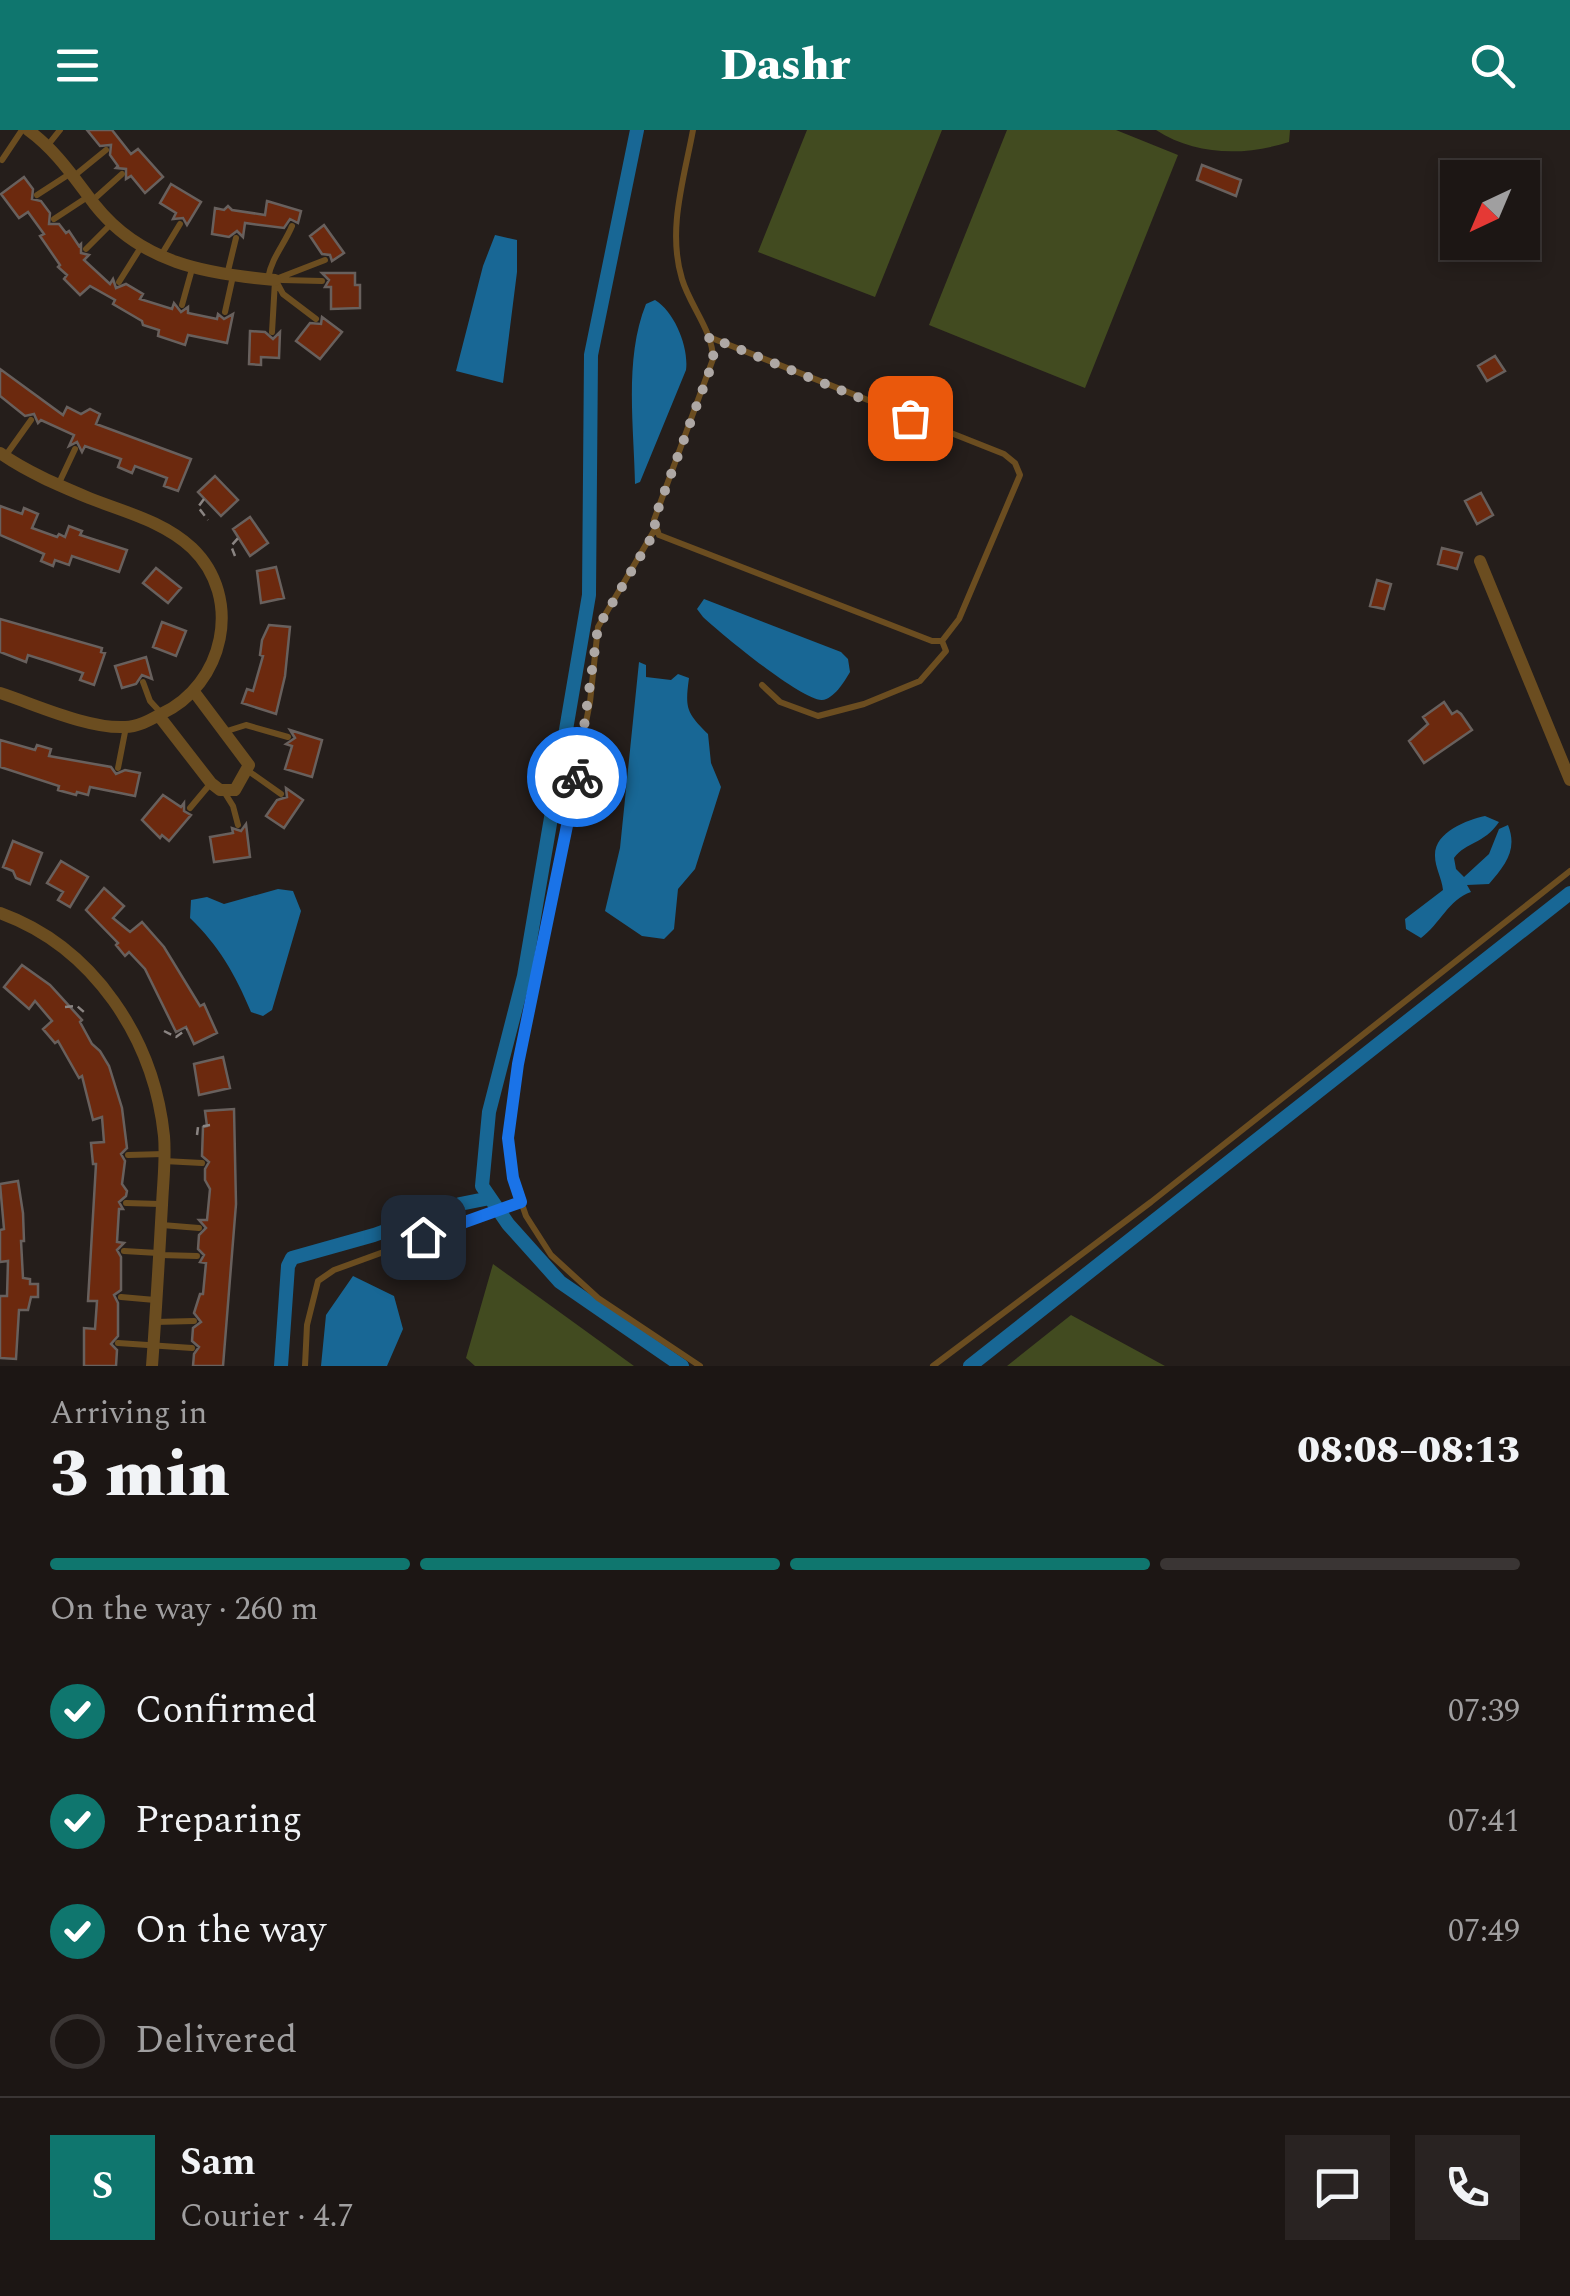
<!DOCTYPE html>
<meta charset="utf-8">
<style>
:root{--surface:#1c1614;--page:#292322;--text:#f1f3f6;--muted:#a09fa0;--line:#3a3534;--accent:#0f766e}
body{margin:0;font-family:Spectral,serif;background:var(--page);color:var(--text);height:100vh;display:flex;flex-direction:column;font-size:38px;white-space:nowrap}
*{box-sizing:border-box;margin:0}
p{font-size:32px;color:var(--muted)}
.icon{flex:none;width:55px;height:55px;fill:none;stroke:currentColor;stroke-width:2;stroke-linecap:round;stroke-linejoin:round}
.map{position:relative;height:1236px;overflow:hidden}
.details{display:flex;flex-direction:column;background:var(--surface);flex:1}
.details>*{flex:none}
.needle{width:65px;rotate:224deg}
.buttons{position:absolute;left:1440px;top:30px;display:grid;gap:20px}
.buttons a{display:grid;place-items:center;width:100px;height:100px;border-radius:0px;background:var(--surface);box-shadow:0 5px 15px #0003,0 0 0 2px var(--line);font-size:50px}
.pin{position:absolute;display:grid;place-items:center;width:85px;height:85px;color:#fff;margin:-42px;border-radius:20px;box-shadow:0 5px 15px #0006}
.courier{position:absolute;display:grid;place-items:center;width:100px;height:100px;margin:-50px;border:8px solid #1a73e8;border-radius:50%;background:#fff;color:#222;box-shadow:0 2px 12px #0007}
.overview em{font-style:normal;font-weight:800}
.overview div{display:flex;flex-direction:column-reverse}
.overview{display:flex;align-items:center;justify-content:space-between;height:170px;padding:0 50px}
h1{font-size:65px;font-weight:800;line-height:75px}
.bar{display:grid;grid-template-columns:repeat(4,1fr);gap:15px 10px;align-content:center;height:120px;padding:0 50px}
.bar i{height:12px;border-radius:8px;background:var(--line)}
.bar .active{background:var(--accent)}
.bar p{grid-column:span 4}
.line{display:flex;align-items:center;gap:25px;padding:0 50px;border-top:2px solid var(--line)}
.line div{flex:1}
.round{display:grid;place-items:center;flex:none;width:105px;height:105px;border-radius:0px;background:var(--page)}
ol{padding:0 50px;list-style:none}
li{display:flex;align-items:center;gap:30px;height:110px}
li p{margin-inline-start:auto}
li .icon{padding:10px;border-radius:50%;background:var(--accent);color:#fff;stroke-width:4}
li:last-child{color:var(--muted)}
li i{width:55px;height:55px;border:5px solid var(--line);border-radius:50%}
header{display:flex;justify-content:space-between;align-items:center;height:130px;padding:0 50px;background:var(--accent);color:#fff;font-size:45px;font-weight:800}
.map>svg:first-child{display:block}
.green{fill:#424b20}
.water{fill:#186795}
.lines{fill:none;stroke-linecap:round;stroke-linejoin:round}
.canal{stroke:#186795;stroke-width:14}
.building{fill:#6c290e;stroke:#68605d;stroke-width:2.5}
.path{stroke:#8a8482;stroke-width:2.5;stroke-dasharray:8 5;stroke-linecap:butt}
.lane{stroke:#6b4d20;stroke-width:6}
.street{stroke:#6b4d20;stroke-width:12}
.done{stroke:#aea8a5;stroke-width:10;stroke-dasharray:0 18}
.route{stroke:#1a73e8;stroke-width:12}
</style>
<header><svg class="icon" aria-label="menu" viewBox="0 0 24 24"><path d="M4 6h16M4 12h16M4 18h16"/></svg>Dashr<svg class="icon" aria-label="search" viewBox="0 0 24 24"><circle cx="10" cy="10" r="6"/><path d="M15 15l6 6"/></svg></header>
<div class="map">
<svg width="1570" height="1236" viewBox="0 0 1570 1236">
<rect width="100%" height="100%" fill="#251e1b"/>
<path class="green" d="M807 0H942L875 167 758 122Z
M1007 0H1116L1178 25 1085 258 929 195Z
M1156 0H1290L1289 12C1245 26 1196 26 1156 0Z
M493 1134 634 1236H475L466 1228Z
M1071 1185 1165 1236H1007Z"/>
<path class="water" d="M495 105 517 110V142L503 253 456 241 483 136Z
M655 170C675 182 689 218 686 240L640 352 635 354C634 297 624 228 646 174Z
M704 469 841 522 848 529 850 542C844 552 834 569 822 570 802 571 720 503 703 487L697 479Z
M639 532 646 535V547L671 550 678 544 689 548C685 578 686 582 708 604L711 633 721 657 695 739 678 759 674 799 664 809 642 806 605 781 620 718Z
M1485 686 1499 692C1483 715 1467 711 1454 728L1456 739 1464 747 1489 724 1499 699 1508 695C1518 720 1505 735 1489 754L1467 755 1471 762C1449 769 1440 794 1421 808L1406 799 1405 789 1443 760C1442 749 1435 737 1435 726 1434 702 1467 690 1485 686Z
M278 759 293 761 301 781 272 880 263 886 251 882C235 844 219 816 190 788L191 770 207 767 224 774Z
M353 1146 394 1166 403 1199 387 1236H321L326 1185Z"/>
<g class="lines">
<path class="canal" d="M637 0 591 225 589 465 524 846 489 982 482 1056 508 1094 560 1152 682 1236
M281 1236 288 1136 292 1128 374 1105 460 1074 490 1068
M970 1236 1570 763"/>
</g>
<path class="building" d="M87 0H112L131 24 138 19 163 47 145 63 131 46 126 49V39L116 38 118 36 110 25 111 15 100 16Z
M1202 35 1241 50 1236 66 1197 50Z
M24 47 33 59 32 69 41 71 50 83 49 94H59L66 103 69 101 79 116 81 114V123L89 125 84 130 110 154 113 149 116 158 126 154 143 164 140 169 172 179 174 173 181 182 188 177V183L217 189 218 184 224 189 233 184 227 213 188 205 185 215 158 206 159 200 143 195 142 191 113 174 115 170 90 156 80 165 64 149 67 145 58 137 60 135 40 106 44 104 28 82 19 88 1 64Z
M171 54 201 72 187 95 183 88 173 89 176 83 160 73Z
M267 71 301 81 298 93 290 89 284 98 245 93 243 107 237 101 229 107 212 104 215 78 224 80 228 76 232 80 265 85Z
M324 95 344 123 332 131 330 125 322 124 310 106Z
M322 143H355V155H360V178L331 179V157H325L329 150Z
M322 187 342 202 320 229 296 211 310 193 321 194Z
M250 201 265 202 273 209 280 202 279 228 261 227V235L249 234Z
M1495 226 1505 241 1487 251 1478 236Z
M0 239 63 285 67 277 81 284 90 279 100 284 96 294 191 329 178 361 164 356 167 348 135 336 132 343 118 337 121 329 85 316 82 322 77 312 69 316 74 305 41 290 38 293 34 284 25 286 0 266Z
M215 346 238 370 221 386 198 362Z
M1481 363 1493 385 1477 394 1465 371Z
M0 376 22 384 24 378 38 384 32 398 57 407 59 404 65 407 69 396 82 401 80 405 127 420 119 442 72 426 69 435 55 430 53 436 41 431 44 424 0 405Z
M250 387 268 413 250 426 233 399Z
M1442 418 1462 423 1457 439 1438 434Z
M276 437 284 468 261 473 257 441Z
M156 438 181 458 168 473 143 453Z
M1377 450 1391 454 1384 479 1370 476Z
M0 489 102 518 101 522 105 523 94 555 80 550 83 543 50 532 28 525 26 532 0 522Z
M162 492 186 501 176 526 153 517Z
M269 495 290 497 285 546 276 584 242 573 247 559 253 561 263 526 260 525 262 510Z
M146 527 152 549 142 545 136 554 122 558 115 536Z
M1444 572 1452 584 1457 581 1461 584 1472 600 1424 633 1409 611 1428 594 1423 587Z
M290 600 322 610 312 647 285 639 292 616 286 614 295 608Z
M0 610 35 620 37 615 51 619 49 626 111 637 116 644 125 640 140 643 135 666 90 657 88 665 77 662 76 665 58 660 59 656 0 637Z
M286 658 303 670 284 698 266 686 277 670 287 667Z
M163 665 181 677 184 673V681L191 685 169 711 162 705 160 708 142 690Z
M246 694 250 727 214 732 210 707 233 703 232 698 241 701Z
M13 711 42 723 30 754 16 748 13 741 3 737Z
M61 731 88 747 70 777 58 770 63 762 47 753Z
M104 758 124 776 113 788 130 802 142 792 164 817 200 876 204 874 217 903 194 914 186 897 176 902 145 839 129 822 125 826 116 815 118 813 86 780Z
M22 835 50 855 82 890 80 892 92 914 100 921 109 936 122 978 127 1018 121 1024 125 1031 122 1054 127 1061 126 1066 119 1072 123 1079H119L117 1112 124 1113 117 1120 121 1127V1160L114 1165 118 1173V1206L111 1214 117 1220 116 1236H84V1198L95 1199 97 1171H88L96 1034H93L91 1013 104 1012 102 987 93 990 82 946 79 948 58 911 55 913 43 899 52 891 35 871 29 879 4 857Z
M223 927 230 958 199 965 194 934Z
M234 979 236 1074 223 1236H193L194 1224 199 1217 192 1211 193 1198 201 1192 194 1183 200 1164H203L206 1133 200 1132 204 1125 198 1119 199 1105 206 1098 199 1090H207L210 1059 205 1050V1039L209 1032 202 1026 203 997 207 996 205 981Z
M18 1051 23 1083 24 1111H21L23 1148 30 1149V1154H38V1167H31L28 1180H19L16 1229 0 1228V1166H7L8 1131 0 1132V1100L4 1099 0 1054Z"/>
<g class="lines">
<path class="path" d="M204 369 198 377 208 390
M235 426 231 416 239 407
M65 877 77 876 84 882
M164 901 176 907 187 899
M197 1005 198 997 210 995"/>
<path class="lane" d="M693 0C684 49 667 100 682 149 690 176 713 201 713 229L654 390 659 405 932 511H942L959 489 1020 345 1015 333 1004 324 709 207
M48 15 60 0
M2 30 22 0
M74 46 106 20
M37 65 71 43
M93 70 122 44
M54 89 86 68
M86 119 112 93
M160 127 180 94
M227 145 236 108
M268 148C272 127 284 115 292 96
M276 149 325 130
M282 150 322 151
M276 151 283 164 316 189
M119 152 141 117
M182 175 192 139
M225 182 233 146
M272 202 275 151
M6 325 31 290
M59 353 75 319
M655 399 598 497 590 572 518 934 508 1008 513 1048 526 1086 551 1125 598 1168 700 1236
M143 552 150 571 162 584
M762 555 780 572 818 586 864 574 920 551 946 521 942 511
M227 601 246 595 288 607
M118 638 126 597
M247 640 281 664
M223 660 233 676 238 695
M190 678 211 653
M128 1025 164 1024
M164 1031 202 1033
M126 1073 160 1074
M162 1095 199 1098
M124 1121 158 1123
M160 1125 197 1126
M121 1167 155 1170
M155 1192 194 1191
M118 1213 192 1218
M305 1236 307 1195 318 1151 334 1140 521 1072
M933 1236 1151 1072 1570 741"/>
<path class="street" d="M28 0C57 21 74 48 95 75 141 133 206 144 275 150
M0 323C27 342 58 355 89 368 124 382 163 391 192 418 244 468 224 555 161 584 150 590 138 597 125 597 88 599 37 575 0 563
M1480 431 1570 650
M159 586 211 653 220 660H235L249 635 195 563
M0 783C94 817 154 909 164 1006 166 1029 163 1052 162 1075 159 1129 156 1182 152 1236"/>
</g>
<g class="lines">
<path class="done" d="M577 647 598 497 656 400 654 390 714 229 709 207 910 288"/>
<path class="route" d="M423 1107 521 1072 513 1048 508 1008 518 934 577 647"/>
</g>
</svg>
<div class="buttons">
<a><svg class="needle" viewBox="-14 -14 28 28"><path d="M0-13l5 13h-10z" fill="#e53935"/><path d="M0 13l5-13h-10z" fill="#a09fa0"/></svg></a>
</div>
<div class="pin" style="left:910px;top:288px;background:#ea580c"><svg class="icon" aria-label="bag" viewBox="0 0 24 24"><path d="M5 8h14l-1 12H6zM9 8a3 3 0 0 1 6 0"/></svg></div>
<div class="pin" style="left:423px;top:1107px;background:#1f2937"><svg class="icon" aria-label="home" viewBox="0 0 24 24"><path d="M3 11l9-7 9 7M6 9v11h12V9"/></svg></div>
<div class="courier" style="left:577px;top:647px"><svg class="icon" aria-label="bike" viewBox="0 0 24 24"><circle cx="6" cy="16" r="4"/><circle cx="18" cy="16" r="4"/><path d="M6 16l4-8h5l3 8M10 8l3 8H6M13 5h3"/></svg></div>
</div>
<section class="details">
<div class="overview"><div><h1>3 min</h1><p>Arriving in</p></div><em>08:08–08:13</em></div>
<div class="bar"><i class="active"></i><i class="active"></i><i class="active"></i><i></i><p>On the way · 260 m</p></div>
<ol>
<li><svg class="icon" aria-label="check" viewBox="0 0 24 24"><path d="M5 12l5 5 9-10"/></svg>Confirmed<p>07:39</p></li>
<li><svg class="icon" aria-label="check" viewBox="0 0 24 24"><path d="M5 12l5 5 9-10"/></svg>Preparing<p>07:41</p></li>
<li><svg class="icon" aria-label="check" viewBox="0 0 24 24"><path d="M5 12l5 5 9-10"/></svg>On the way<p>07:49</p></li>
<li><i></i>Delivered</li>
</ol>
<div class="line" style="height:180px"><b class="round" style="background:var(--accent);color:#fff">S</b><div><b>Sam</b><p>Courier · 4.7</p></div><a class="round"><svg class="icon" aria-label="chat" viewBox="0 0 24 24"><path d="M4 5h16v11H9l-5 4z"/></svg></a><a class="round"><svg class="icon" aria-label="phone" viewBox="0 0 24 24"><path d="M5 4h4l2 5-3 2q2 4 5 5l2-3 5 2v4C11 20 4 13 5 4z"/></svg></a></div>
</section>
